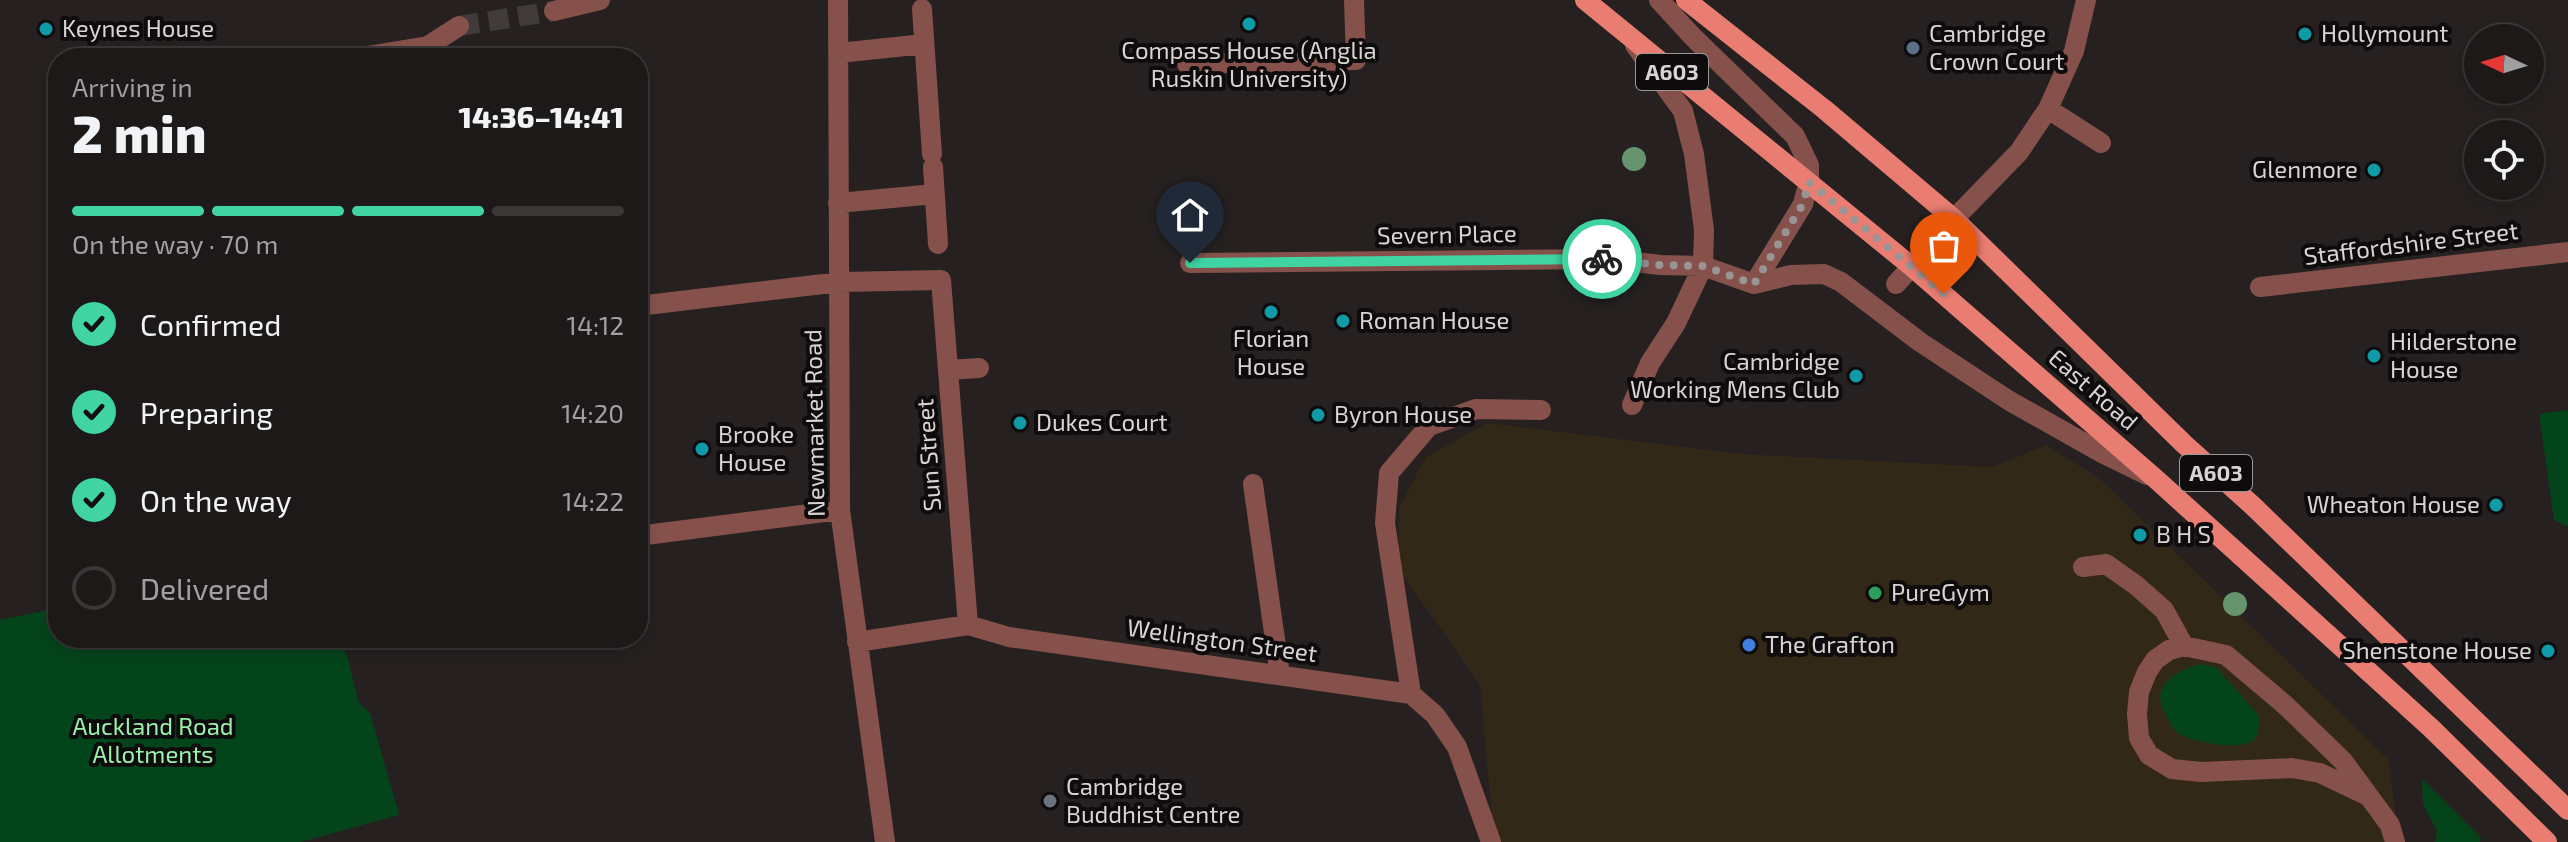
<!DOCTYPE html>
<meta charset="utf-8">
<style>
:root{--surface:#1c1918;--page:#252221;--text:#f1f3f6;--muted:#a0a0a2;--line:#3a3837;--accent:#3fd4a2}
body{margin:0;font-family:"Exo 2",sans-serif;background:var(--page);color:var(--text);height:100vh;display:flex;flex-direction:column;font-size:30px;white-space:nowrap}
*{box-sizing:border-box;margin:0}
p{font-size:26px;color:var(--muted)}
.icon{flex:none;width:44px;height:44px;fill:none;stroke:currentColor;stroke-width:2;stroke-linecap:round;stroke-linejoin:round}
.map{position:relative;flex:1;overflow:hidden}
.drawer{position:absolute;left:48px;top:48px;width:600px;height:600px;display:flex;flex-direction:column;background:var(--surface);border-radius:32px;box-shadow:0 4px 12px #0003,0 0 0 2px var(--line)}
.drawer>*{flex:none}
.needle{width:52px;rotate:274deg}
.fabs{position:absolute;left:2464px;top:24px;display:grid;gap:16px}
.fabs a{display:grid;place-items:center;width:80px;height:80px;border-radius:50%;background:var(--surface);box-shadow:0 4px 12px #0003,0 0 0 2px var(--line);font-size:40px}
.pin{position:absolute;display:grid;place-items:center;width:68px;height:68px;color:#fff;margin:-82px -34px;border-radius:50% 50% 50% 0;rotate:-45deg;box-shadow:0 0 8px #0007}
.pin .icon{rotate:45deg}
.courier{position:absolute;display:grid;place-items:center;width:80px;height:80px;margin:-40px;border:6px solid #3fd4a2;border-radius:50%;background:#fff;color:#222;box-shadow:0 2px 10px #0007}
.headline em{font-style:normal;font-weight:800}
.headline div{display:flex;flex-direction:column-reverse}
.headline{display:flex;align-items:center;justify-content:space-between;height:136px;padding:0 24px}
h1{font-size:52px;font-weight:800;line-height:60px}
.bar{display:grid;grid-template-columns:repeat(4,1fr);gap:12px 8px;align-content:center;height:96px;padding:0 24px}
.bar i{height:10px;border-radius:6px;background:var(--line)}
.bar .selected{background:var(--accent)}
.bar p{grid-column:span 4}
ol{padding:0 24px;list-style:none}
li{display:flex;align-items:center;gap:24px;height:88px}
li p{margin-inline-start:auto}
li .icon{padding:8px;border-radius:50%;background:var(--accent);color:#111;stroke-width:4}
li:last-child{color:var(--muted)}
li i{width:44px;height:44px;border:4px solid var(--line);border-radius:50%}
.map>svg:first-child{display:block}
.commercial{fill:#322818}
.green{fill:#03441b}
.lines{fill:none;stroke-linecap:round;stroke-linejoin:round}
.minor-tunnel{stroke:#413c3b;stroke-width:20;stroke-dasharray:20 10;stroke-linecap:butt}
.minor{stroke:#86514b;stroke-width:20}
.major{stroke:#e97d71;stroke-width:20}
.tree{fill:#65936c}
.done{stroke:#999594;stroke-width:8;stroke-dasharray:0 14.4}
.route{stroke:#3fd4a2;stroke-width:10}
.culture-dot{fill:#0f9aa8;stroke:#0d0b0b;stroke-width:3}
.service-dot{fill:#5c6f8a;stroke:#0d0b0b;stroke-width:3}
.leisure-dot{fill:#2e9e5b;stroke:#0d0b0b;stroke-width:3}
.shop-dot{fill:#3f7fe0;stroke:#0d0b0b;stroke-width:3}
.worship-dot{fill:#6b7280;stroke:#0d0b0b;stroke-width:3}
.labels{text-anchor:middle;stroke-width:8;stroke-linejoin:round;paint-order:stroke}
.shield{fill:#0d0b0b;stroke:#9a9897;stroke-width:2}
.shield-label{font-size:22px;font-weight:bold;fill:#d7d4d3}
.poi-label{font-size:24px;fill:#d7d4d3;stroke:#0d0b0b;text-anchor:start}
.street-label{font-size:24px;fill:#d7d4d3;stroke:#0d0b0b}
.park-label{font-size:24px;fill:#99f1ab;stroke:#0d0b0b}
</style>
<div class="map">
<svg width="2568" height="842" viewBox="0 0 2568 842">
<rect width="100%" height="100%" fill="#262120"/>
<path class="commercial" d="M1487 423 1741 454 1992 467 2047 445 2101 480 2389 760 2399 842H1494L1480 685 1398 568 1399 508 1426 457Z"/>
<path class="green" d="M2568 410V527L2554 520 2539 414Z
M58 608V638H342L359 703 370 713 399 815 301 842H0V620Z
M2200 664 2216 667 2260 717C2259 722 2259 731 2257 736 2248 754 2195 742 2181 735 2173 731 2170 722 2166 715 2148 686 2176 671 2200 664Z
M2422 779 2481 838 2480 842H2435L2437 831 2423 804Z"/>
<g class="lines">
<path class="minor-tunnel" d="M459 26 554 11"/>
<path class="minor" d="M838 0 840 510 885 842
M1659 0 1693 37 1795 136 1809 165V182L1803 204 1754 284
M922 9 932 154
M554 11 600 0
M839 53 924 44
M355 58 428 46 459 26
M1187 64 1356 60 1354 0
M2048 109 2101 143
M933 167 938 244
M838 203 935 194
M1190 263 1612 259 1660 265 1703 266 1754 284 1791 275 1824 274 1841 282 1920 342 2008 400 2102 453 2147 475
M1896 284 1954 219 2019 152 2048 109 2074 51 2086 0
M2260 287 2568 252
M638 306 840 282 941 280 968 625
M948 370 979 368
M1632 405 1650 363 1676 323 1703 266 1704 230 1694 154 1683 111 1635 45
M1253 484 1280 675
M638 536 840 510
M2083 567 2106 564 2137 586 2164 610 2184 646
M857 642 968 625 1009 637 1411 694 1435 715 1457 747 1491 842
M1411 694 1385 523 1389 473 1429 426 1476 409 1541 410
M2366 795 2320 773 2292 768 2201 772 2172 769 2149 755 2139 738 2137 714 2139 692 2147 672 2155 660 2169 650 2184 646 2226 655 2284 704 2343 761 2390 825 2395 842"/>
<path class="major" d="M1585 0 1911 266 2157 480 2431 728 2547 842
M1686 0 1824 109 1954 219 2184 444 2253 506 2568 810"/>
</g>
<g class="tree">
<circle cx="1634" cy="159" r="12"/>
<circle cx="2235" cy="604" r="12"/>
</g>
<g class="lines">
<path class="done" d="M1602 259 1660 265 1703 266 1754 284 1803 204 1809 182 1944 294"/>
<path class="route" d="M1190 263 1602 259"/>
</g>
<g class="culture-dot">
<circle cx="1249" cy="24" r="8"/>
<circle cx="46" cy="29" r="8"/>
<circle cx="2305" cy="34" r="8"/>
<circle cx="2374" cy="170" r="8"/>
<circle cx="1271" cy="312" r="8"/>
<circle cx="1343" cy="321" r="8"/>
<circle cx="2374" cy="356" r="8"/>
<circle cx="1856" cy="376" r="8"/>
<circle cx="1318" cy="415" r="8"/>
<circle cx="1020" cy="423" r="8"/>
<circle cx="702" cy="449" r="8"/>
<circle cx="2496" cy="505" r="8"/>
<circle cx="2140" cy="535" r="8"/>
<circle cx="2548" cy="651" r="8"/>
</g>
<circle class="service-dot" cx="1913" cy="48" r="8"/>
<circle class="leisure-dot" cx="1875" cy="593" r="8"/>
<circle class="shop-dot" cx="1749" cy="645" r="8"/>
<circle class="worship-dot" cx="1050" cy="801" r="8"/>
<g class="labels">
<g class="shield">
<rect x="1636" y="54" width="72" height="36" rx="6"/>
<rect x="2180" y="455" width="72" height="36" rx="6"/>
</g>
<g class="shield-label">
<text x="1672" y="80">A603</text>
<text x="2216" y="481">A603</text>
</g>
<g class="poi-label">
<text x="62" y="37">Keynes House</text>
<text x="1929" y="42">Cambridge<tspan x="1929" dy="28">Crown Court</tspan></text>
<text x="2321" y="42">Hollymount</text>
<text x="1249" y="59" text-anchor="middle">Compass House (Anglia<tspan x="1249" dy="28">Ruskin University)</tspan></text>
<text x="2358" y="178" text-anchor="end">Glenmore</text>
<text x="1359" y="329">Roman House</text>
<text x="1271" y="347" text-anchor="middle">Florian<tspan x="1271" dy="28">House</tspan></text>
<text x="2390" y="350">Hilderstone<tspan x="2390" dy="28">House</tspan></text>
<text x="1840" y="370" text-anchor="end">Cambridge<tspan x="1840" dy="28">Working Mens Club</tspan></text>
<text x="1334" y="423">Byron House</text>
<text x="1036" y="431">Dukes Court</text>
<text x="718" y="443">Brooke<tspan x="718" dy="28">House</tspan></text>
<text x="2480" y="513" text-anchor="end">Wheaton House</text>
<text x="2156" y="543">B H S</text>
<text x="1891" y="601">PureGym</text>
<text x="1765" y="653">The Grafton</text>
<text x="2532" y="659" text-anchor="end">Shenstone House</text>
<text x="1066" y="795">Cambridge<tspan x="1066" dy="28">Buddhist Centre</tspan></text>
</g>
<g class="street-label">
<text transform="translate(1447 235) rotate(-1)" y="8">Severn Place</text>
<text transform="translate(2411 244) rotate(-7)" y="8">Staffordshire Street</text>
<text transform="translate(2093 390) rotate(41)" y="8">East Road</text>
<text transform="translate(815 423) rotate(-91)" y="8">Newmarket Road</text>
<text transform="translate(929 455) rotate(-94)" y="8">Sun Street</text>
<text transform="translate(1222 641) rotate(8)" y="8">Wellington Street</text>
</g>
<g class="park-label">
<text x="153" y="735">Auckland Road<tspan x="153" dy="28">Allotments</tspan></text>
</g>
</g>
</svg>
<div class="fabs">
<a><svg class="needle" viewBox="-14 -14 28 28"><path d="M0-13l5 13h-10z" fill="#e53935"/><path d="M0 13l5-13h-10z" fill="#a0a0a2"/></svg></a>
<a><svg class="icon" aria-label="locate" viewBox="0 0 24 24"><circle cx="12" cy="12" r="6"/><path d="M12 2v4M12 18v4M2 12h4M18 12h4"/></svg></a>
</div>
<div class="pin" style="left:1944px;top:294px;background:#ea580c"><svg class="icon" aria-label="bag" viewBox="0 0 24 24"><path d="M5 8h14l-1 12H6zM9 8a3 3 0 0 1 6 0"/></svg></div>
<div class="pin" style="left:1190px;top:263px;background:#1f2937"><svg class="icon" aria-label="home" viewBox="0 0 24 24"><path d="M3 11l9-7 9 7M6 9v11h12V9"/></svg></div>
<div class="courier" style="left:1602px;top:259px"><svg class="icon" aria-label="bike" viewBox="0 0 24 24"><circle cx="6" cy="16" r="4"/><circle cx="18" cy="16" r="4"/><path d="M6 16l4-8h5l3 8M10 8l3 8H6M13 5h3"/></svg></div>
<section class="drawer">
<div class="headline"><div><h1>2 min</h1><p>Arriving in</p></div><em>14:36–14:41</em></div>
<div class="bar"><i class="selected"></i><i class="selected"></i><i class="selected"></i><i></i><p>On the way · 70 m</p></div>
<ol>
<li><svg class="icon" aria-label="check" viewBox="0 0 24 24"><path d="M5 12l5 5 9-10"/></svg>Confirmed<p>14:12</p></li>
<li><svg class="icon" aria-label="check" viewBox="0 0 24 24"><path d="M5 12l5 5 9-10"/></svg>Preparing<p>14:20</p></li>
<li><svg class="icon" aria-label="check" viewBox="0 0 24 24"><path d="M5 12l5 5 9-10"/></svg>On the way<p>14:22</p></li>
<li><i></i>Delivered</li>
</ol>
</section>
</div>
